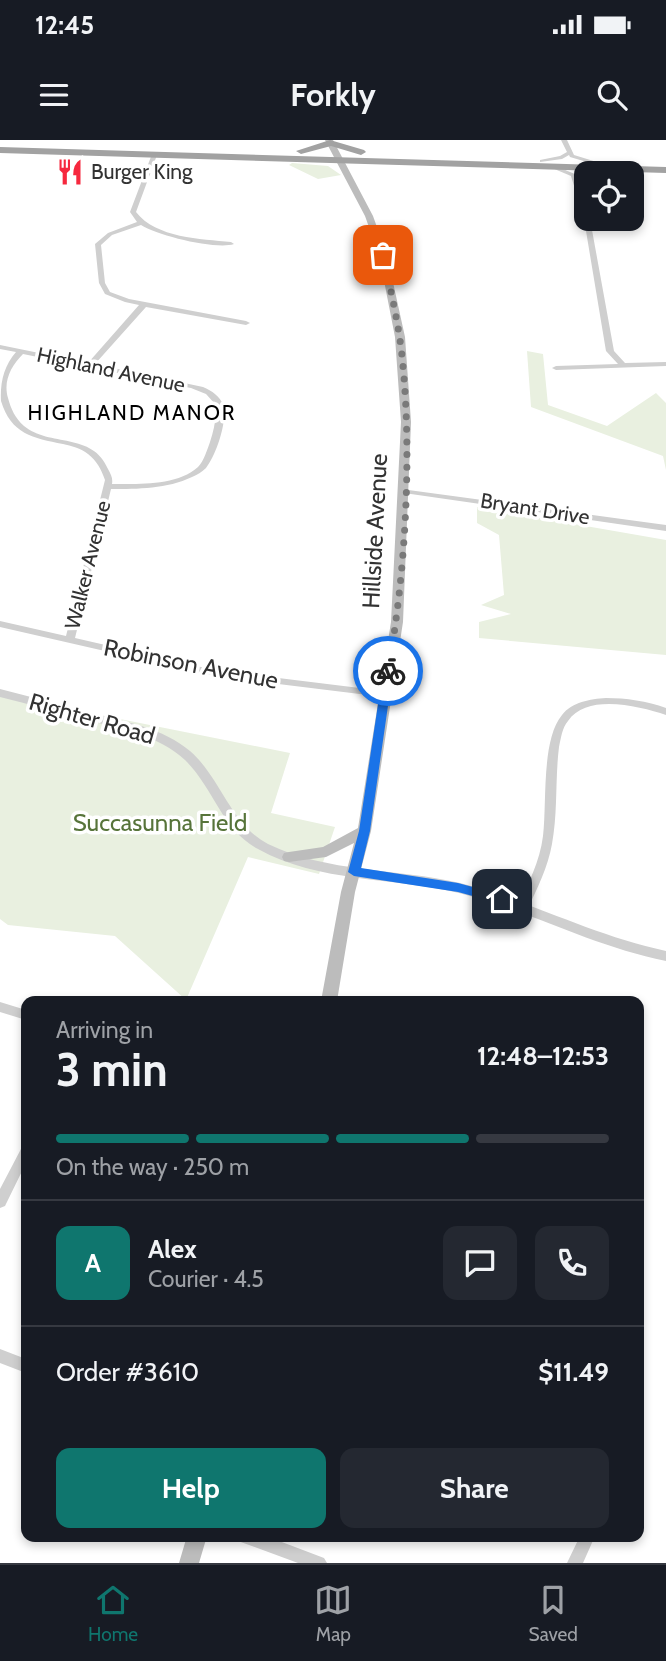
<!DOCTYPE html>
<meta charset="utf-8">
<style>
:root{--surface:#171b24;--page:#242831;--text:#f1f3f6;--muted:#9ea1a6;--line:#363941;--accent:#0f766e}
body{margin:0;font-family:Cabin,sans-serif;background:var(--page);color:var(--text);height:100vh;display:flex;flex-direction:column;font-size:26px;white-space:nowrap}
*{box-sizing:border-box;margin:0}
p{font-size:23px;color:var(--muted)}
.icon{flex:none;width:38px;height:38px;fill:none;stroke:currentColor;stroke-width:2;stroke-linecap:round;stroke-linejoin:round}
.map{position:relative;flex:1;overflow:hidden}
.drawer{position:absolute;left:21px;top:856px;width:623px;height:546px;display:flex;flex-direction:column;background:var(--surface);border-radius:14px;box-shadow:0 4px 10px #0003}
.drawer>*{flex:none}
.tools{position:absolute;left:574px;top:21px;display:grid;gap:14px}
.tools a{display:grid;place-items:center;width:70px;height:70px;border-radius:14px;background:var(--surface);box-shadow:0 4px 10px #0003;font-size:35px}
.pin{position:absolute;display:grid;place-items:center;width:60px;height:60px;color:#fff;margin:-30px;border-radius:14px;box-shadow:0 4px 10px #0006}
.courier{position:absolute;display:grid;place-items:center;width:70px;height:70px;margin:-35px;border:5px solid #1a73e8;border-radius:50%;background:#fff;color:#222;box-shadow:0 2px 9px #0007}
.summary em{font-style:normal;font-weight:800}
.summary div{display:flex;flex-direction:column-reverse}
.summary{display:flex;align-items:center;justify-content:space-between;height:119px;padding:0 35px}
h1{font-size:46px;font-weight:800;line-height:52px}
.bar{display:grid;grid-template-columns:repeat(4,1fr);gap:10px 7px;align-content:center;height:84px;padding:0 35px}
.bar i{height:9px;border-radius:5px;background:var(--line)}
.bar .selected{background:var(--accent)}
.bar p{grid-column:span 4}
.line{display:flex;align-items:center;gap:18px;padding:0 35px;border-top:2px solid var(--line)}
.line div{flex:1}
.round{display:grid;place-items:center;flex:none;width:74px;height:74px;border-radius:14px;background:var(--page)}
.cta{display:flex;gap:14px;margin-top:auto;padding:14px 35px}
.cta a{flex:1;height:80px;border-radius:14px;background:var(--accent);color:#fff;font-size:28px;font-weight:800;line-height:80px;text-align:center}
.cta a+a{background:var(--page);color:var(--text)}
.status{display:flex;justify-content:space-between;align-items:center;height:49px;padding:0 35px;background:var(--surface);direction:ltr}
.status svg{height:19px;fill:currentColor}
header{display:flex;justify-content:space-between;align-items:center;height:91px;padding:0 35px;background:var(--surface);font-size:32px;font-weight:800}
.tab-bar{display:flex;justify-content:space-around;align-items:center;height:98px;border-top:2px solid var(--line);background:var(--surface);font-size:19px;color:var(--muted)}
.tab-bar a{display:grid;justify-items:center;gap:4px}
.tab-bar .selected{color:var(--accent)}
.map>svg:first-child{display:block}
.green{fill:#e9f0e0}
.lines{fill:none;stroke-linecap:round;stroke-linejoin:round}
.minor{fill:#cfcfcf;fill-rule:evenodd}
.tertiary{fill:#cfcfcf;fill-rule:evenodd}
.secondary{fill:#bcbcbc;fill-rule:evenodd}
.trunk{fill:#a2a2a2;fill-rule:evenodd}
.route{fill:#1a73e8}
.done{stroke:#7a7a7a;stroke-width:7;stroke-dasharray:0 12.6}
.labels{text-anchor:middle;stroke-width:7;stroke-linejoin:round;paint-order:stroke}
.far-poi-label{font-size:21px;fill:#323232;stroke:#fff;text-anchor:start}
.far-street-label{font-size:21px;fill:#323232;stroke:#fff}
.far-neighbourhood-label{font-size:21px;letter-spacing:2px;fill:#000;stroke:#fff}
.street-label{font-size:24px;fill:#323232;stroke:#fff}
.park-label{font-size:24px;fill:#57743a;stroke:#fff}
</style>
<div class="status"><b>12:45</b><svg viewBox="0 0 49 12"><path d="M0 12V9h3v3zM5 12V6h3v6zM10 12V3h3v9zM15 12V0h3v12zM26 1h20v11H26zM47 4h2v5h-2z"/></svg></div>
<header><svg class="icon" aria-label="menu" viewBox="0 0 24 24"><path d="M4 6h16M4 12h16M4 18h16"/></svg>Forkly<svg class="icon" aria-label="search" viewBox="0 0 24 24"><circle cx="10" cy="10" r="6"/><path d="M15 15l6 6"/></svg></header>
<div class="map">
<svg width="666" height="1423" viewBox="0 0 666 1423">
<rect width="100%" height="100%" fill="#fff"/>
<path class="green" d="M292 23 328 26 341 35 318 39 289 25Z
M527 211 543 214 548 265 607 286 656 253 666 263V330L663 316 531 267Z
M477 367 666 400V515L479 498V482L511 474 481 465 504 455 499 395 477 383Z
M0 555 290 613 271 673 335 687 319 734 248 717 186 860 115 796 8 785 0 779Z"/>
<g class="lines">
<path class="minor" d="M561 0H567L574 15 600 23 597 25 570 17 569 15 562 19 540 22V20L560 16 567 12Z
M152 14 157 15 136 72C156 98 201 99 231 102L234 104C217 110 158 96 141 85L112 95 101 105 105 143 110 152 129 159 246 181 250 183 246 185 146 167 95 224 203 247C212 251 220 256 223 265 228 281 216 315 206 328 202 332 197 335 192 337 167 349 138 349 111 349L75 498 214 530 384 551 387 552 389 554 387 556 384 557 214 536 0 487V481L66 496 105 340C101 329 97 321 88 314 81 308 71 306 63 304 33 298 11 294 1 261 0 242 4 226 16 212L0 209V205L88 223 139 165 125 162 105 154 99 143 95 104 108 93 137 82 130 72ZM23 214 191 248 206 254 215 264C217 277 214 290 210 302 207 310 204 321 198 327 177 346 138 344 112 344 113 338 111 335 108 329 93 292 49 307 24 286 15 278 11 269 8 258 3 241 11 226 23 214Z
M552 26H556L577 35 586 65V77L583 75 571 36 552 28Z
M586 77V79H590L614 211 625 223 666 222V226L556 230 552 228 556 226 618 224 606 211 584 79Z
M401 349 666 385V391L404 353H401Z
M606 558C626 558 647 561 666 568V575C639 566 587 553 568 581 562 588 561 598 559 607 555 639 558 672 552 704 548 727 537 749 527 770H519L518 767C528 744 540 721 543 696 547 664 541 600 562 575 572 562 590 559 606 558Z
M0 862 26 870V880L0 872Z
M26 1005V1023L5 1066 0 1068V1049L22 1007Z
M0 1209 26 1219V1233L0 1223Z
M236 1396H266L324 1418 327 1423H298L238 1401Z
M580 1396H595L583 1423H567Z"/>
<path class="tertiary" d="M0 549C31 557 62 565 92 573 126 582 163 588 190 611 221 638 230 684 268 704 328 733 396 728 460 743 530 761 594 796 666 811V821C594 807 530 771 459 753 393 737 319 743 258 709 222 690 213 647 185 620 158 595 121 589 87 580 58 572 29 564 0 557Z"/>
<path class="secondary" d="M325 0H333L373 76 387 115 405 197 411 282 403 482 371 691 355 752 337 861H321L341 752 354 703 326 717 289 722 284 721 282 717 284 713 289 712 323 707 358 688 391 482 401 282 395 197 379 115 365 76Z
M187 1396H207L199 1423H179Z"/>
<path class="trunk" d="M330 0 364 10 366 12 361 15 331 6 301 14 296 11Z
M0 7 666 27V33L0 13Z"/>
</g>
<path class="route" d="M388 527 393 531 370 691 361 728 458 743 506 756V763L502 764 458 752 354 736 348 732 359 691 383 531Z"/>
<g class="lines">
<path class="done" d="M383 115C391 152 400 189 403 226 412 321 405 437 388 531"/>
</g>
<defs>
<g id="restaurant-bare" transform="scale(2.1)"><path d="M-5-6h1v4h1v-4h1v4h1v-4h1v5L-1.5 .5V6h-2V.5L-5-1ZM5-6V6H3V1.5H1.5Q1.5-4 5-6Z" fill="#f6283e" stroke="#fff" stroke-width="2.5" paint-order="stroke"/></g>
</defs>
<g fill-rule="evenodd">
<use href="#restaurant-bare" x="70" y="32"/>
</g>
<g class="labels">
<g class="far-poi-label">
<text x="91" y="39">Burger King</text>
</g>
<g class="far-street-label">
<text transform="translate(111 230) rotate(12)" y="7">Highland Avenue</text>
<text transform="translate(535 369) rotate(9)" y="7">Bryant Drive</text>
<text transform="translate(88 425) rotate(-76)" y="7">Walker Avenue</text>
</g>
<g class="far-neighbourhood-label">
<text x="132" y="280">HIGHLAND MANOR</text>
</g>
<g class="street-label">
<text transform="translate(375 391) rotate(-87)" y="8">Hillside Avenue</text>
<text transform="translate(191 524) rotate(11)" y="8">Robinson Avenue</text>
<text transform="translate(92 579) rotate(16)" y="8">Righter Road</text>
</g>
<g class="park-label">
<text x="160" y="691">Succasunna Field</text>
</g>
</g>
</svg>
<div class="tools">
<a><svg class="icon" aria-label="locate" viewBox="0 0 24 24"><circle cx="12" cy="12" r="6"/><path d="M12 2v4M12 18v4M2 12h4M18 12h4"/></svg></a>
</div>
<div class="pin" style="left:383px;top:115px;background:#ea580c"><svg class="icon" aria-label="bag" viewBox="0 0 24 24"><path d="M5 8h14l-1 12H6zM9 8a3 3 0 0 1 6 0"/></svg></div>
<div class="pin" style="left:502px;top:759px;background:#1f2937"><svg class="icon" aria-label="home" viewBox="0 0 24 24"><path d="M3 11l9-7 9 7M6 9v11h12V9"/></svg></div>
<div class="courier" style="left:388px;top:531px"><svg class="icon" aria-label="bike" viewBox="0 0 24 24"><circle cx="6" cy="16" r="4"/><circle cx="18" cy="16" r="4"/><path d="M6 16l4-8h5l3 8M10 8l3 8H6M13 5h3"/></svg></div>
<section class="drawer">
<div class="summary"><div><h1>3 min</h1><p>Arriving in</p></div><em>12:48–12:53</em></div>
<div class="bar"><i class="selected"></i><i class="selected"></i><i class="selected"></i><i></i><p>On the way · 250 m</p></div>
<div class="line" style="height:126px"><b class="round" style="background:var(--accent);color:#fff">A</b><div><b>Alex</b><p>Courier · 4.5</p></div><a class="round"><svg class="icon" aria-label="chat" viewBox="0 0 24 24"><path d="M4 5h16v11H9l-5 4z"/></svg></a><a class="round"><svg class="icon" aria-label="phone" viewBox="0 0 24 24"><path d="M5 4h4l2 5-3 2q2 4 5 5l2-3 5 2v4C11 20 4 13 5 4z"/></svg></a></div>
<div class="line" style="height:91px"><div>Order #3610</div><b>$11.49</b></div>
<div class="cta"><a>Help</a><a>Share</a></div>
</section>
</div>
<nav class="tab-bar">
<a class="selected"><svg class="icon" aria-label="home" viewBox="0 0 24 24"><path d="M3 11l9-7 9 7M6 9v11h12V9"/></svg>Home</a>
<a><svg class="icon" aria-label="map" viewBox="0 0 24 24"><path d="M3 6l6-2 6 2 6-2v14l-6 2-6-2-6 2zM9 4v14M15 6v14"/></svg>Map</a>
<a><svg class="icon" aria-label="saved" viewBox="0 0 24 24"><path d="M7 4h10v16l-5-4-5 4z"/></svg>Saved</a>
</nav>
